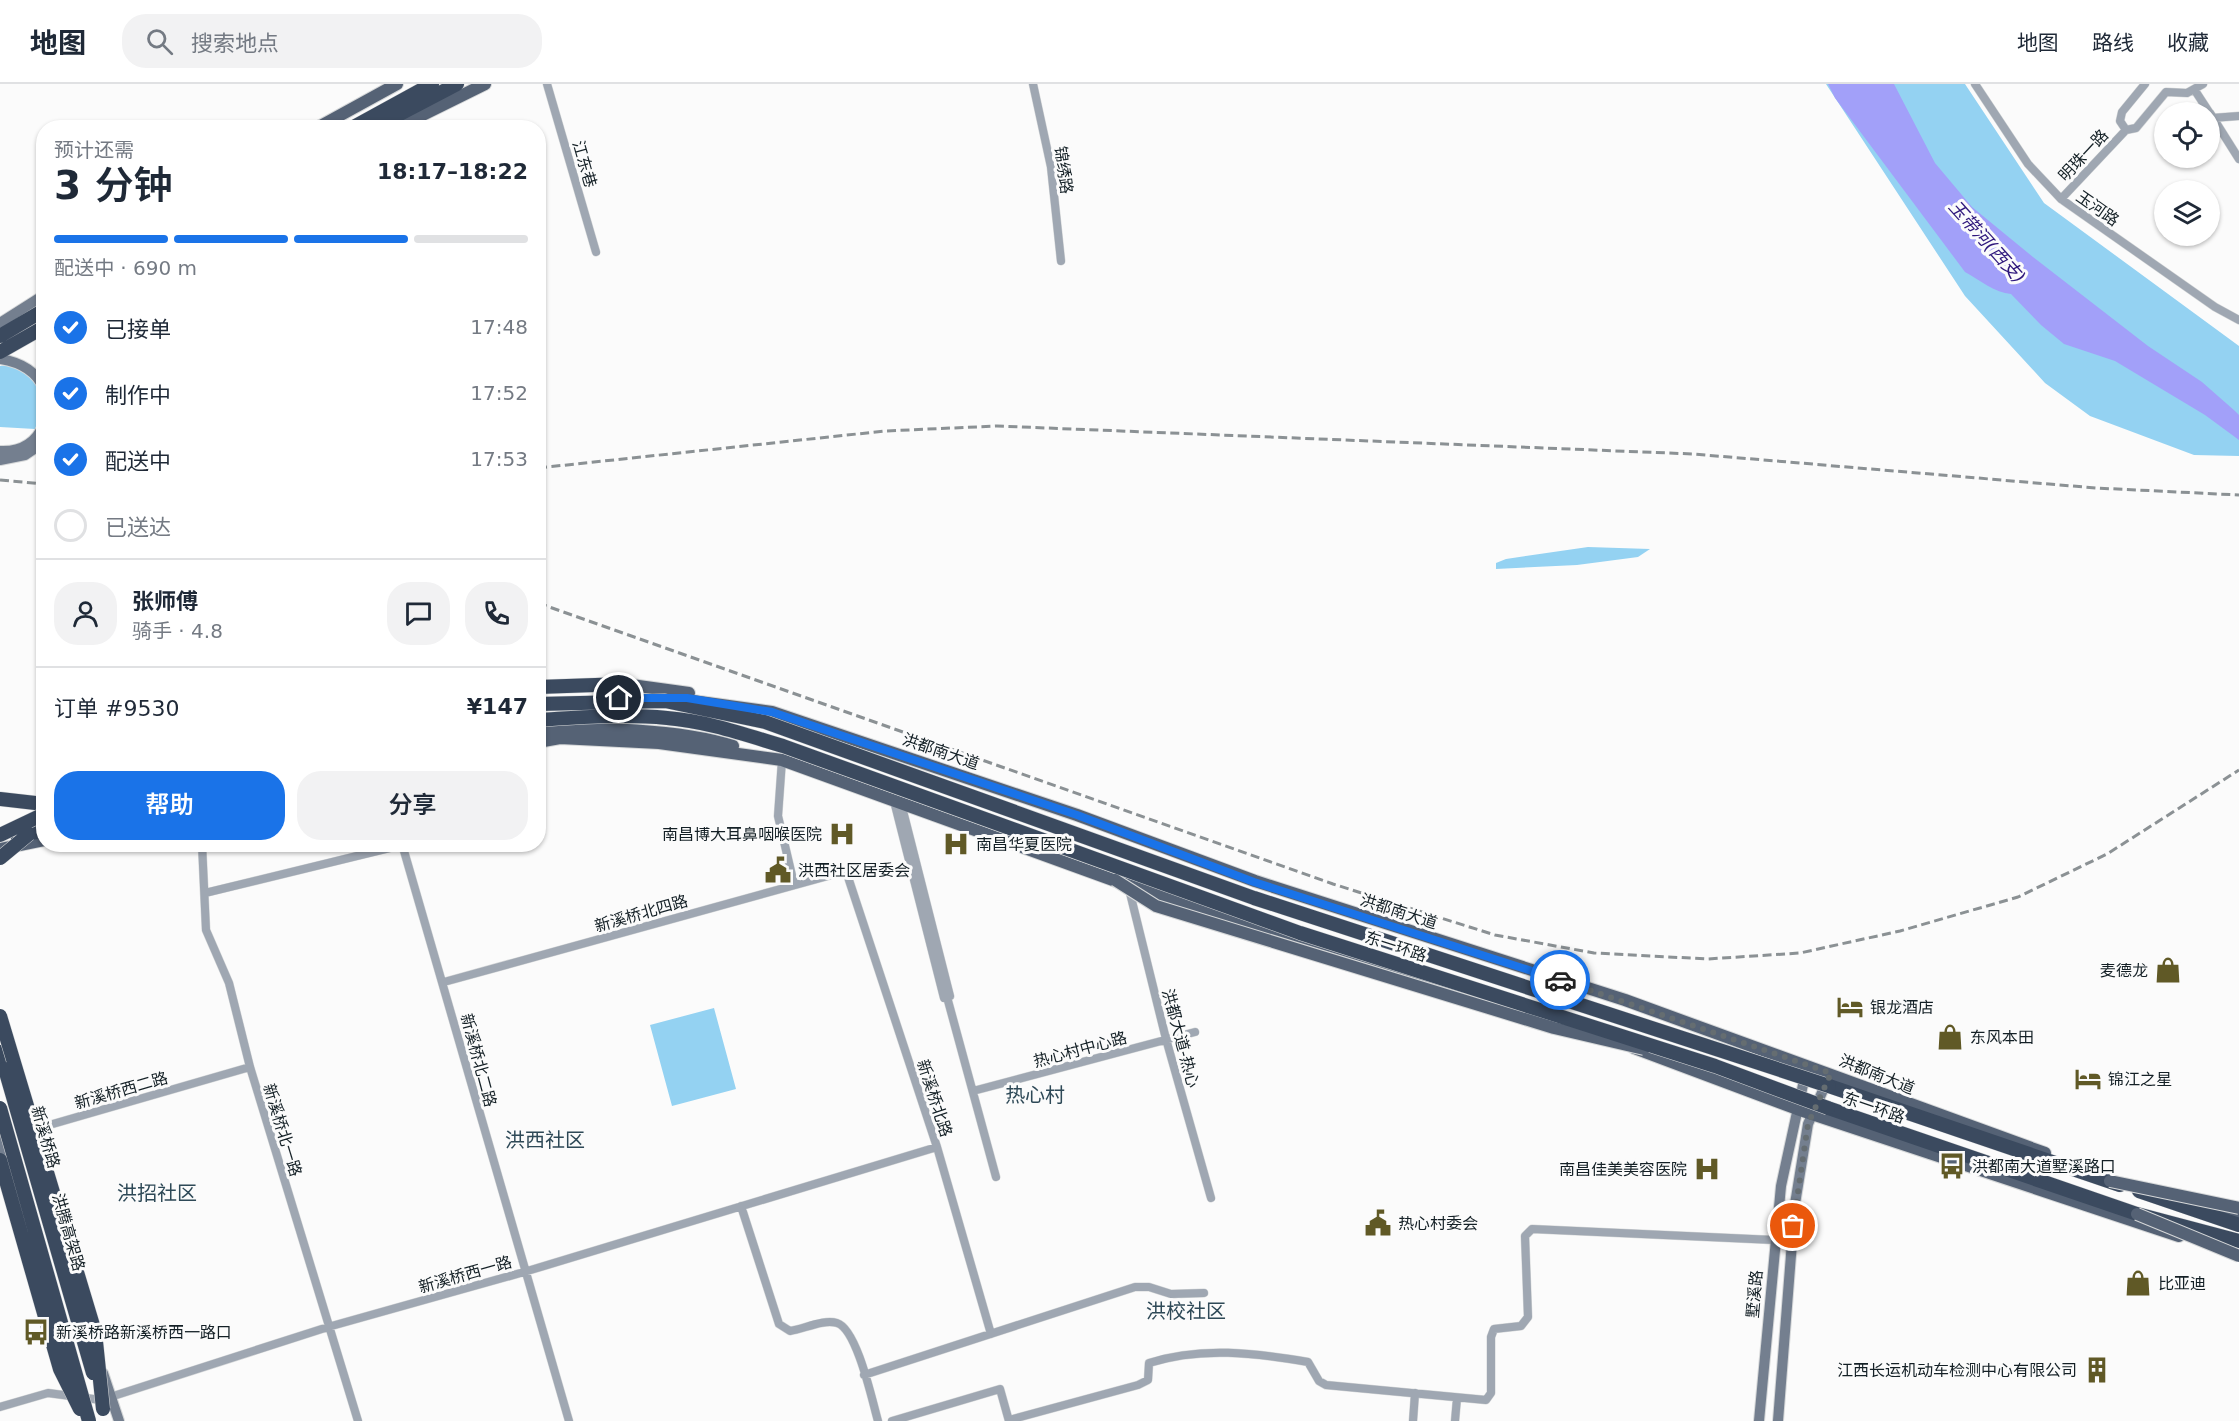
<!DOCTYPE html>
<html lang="zh">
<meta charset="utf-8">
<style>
:root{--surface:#fff;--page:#f2f2f3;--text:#1f2937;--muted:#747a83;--line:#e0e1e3;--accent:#1a73e8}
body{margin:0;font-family:"DejaVu Sans","Noto Sans SC",sans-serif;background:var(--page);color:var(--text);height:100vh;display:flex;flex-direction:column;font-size:22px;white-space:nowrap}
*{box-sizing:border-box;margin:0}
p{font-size:20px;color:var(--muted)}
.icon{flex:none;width:33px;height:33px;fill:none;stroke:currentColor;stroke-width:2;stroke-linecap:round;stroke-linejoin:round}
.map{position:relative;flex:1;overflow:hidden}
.panel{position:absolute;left:36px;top:36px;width:510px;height:732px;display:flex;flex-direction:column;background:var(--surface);border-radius:24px;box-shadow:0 2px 4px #0004}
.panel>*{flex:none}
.fabs{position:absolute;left:2154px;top:18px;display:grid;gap:12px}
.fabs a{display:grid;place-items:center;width:66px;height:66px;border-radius:50%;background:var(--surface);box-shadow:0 2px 4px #0004;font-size:30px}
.pin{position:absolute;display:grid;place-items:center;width:51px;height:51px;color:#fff;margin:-26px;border:3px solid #fff;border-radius:50%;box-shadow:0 2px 6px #0007}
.courier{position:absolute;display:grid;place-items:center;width:60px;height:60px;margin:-30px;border:4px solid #1a73e8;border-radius:50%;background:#fff;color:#222;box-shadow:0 2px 8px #0007}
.head em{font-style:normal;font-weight:600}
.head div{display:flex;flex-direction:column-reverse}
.head{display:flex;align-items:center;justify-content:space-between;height:102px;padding:0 18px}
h1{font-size:39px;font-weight:600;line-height:45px}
.bar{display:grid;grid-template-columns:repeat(4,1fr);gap:9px 6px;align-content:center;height:72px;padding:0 18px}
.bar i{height:8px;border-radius:4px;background:var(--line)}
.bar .current{background:var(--accent)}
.bar p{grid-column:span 4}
.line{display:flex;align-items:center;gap:15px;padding:0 18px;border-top:2px solid var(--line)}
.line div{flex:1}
.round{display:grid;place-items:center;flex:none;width:63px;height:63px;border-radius:24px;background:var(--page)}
ol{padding:0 18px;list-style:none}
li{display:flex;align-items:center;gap:18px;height:66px}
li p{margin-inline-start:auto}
li .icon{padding:6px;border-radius:50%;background:var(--accent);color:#fff;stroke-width:4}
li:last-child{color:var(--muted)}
li i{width:33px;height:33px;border:3px solid var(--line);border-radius:50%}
.cta{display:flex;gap:12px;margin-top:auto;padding:12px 18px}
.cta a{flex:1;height:69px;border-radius:24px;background:var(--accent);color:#fff;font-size:24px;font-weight:600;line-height:69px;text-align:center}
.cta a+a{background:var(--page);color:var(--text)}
header{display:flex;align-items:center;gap:36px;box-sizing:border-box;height:84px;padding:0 30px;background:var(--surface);border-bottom:2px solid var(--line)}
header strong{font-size:28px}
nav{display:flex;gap:33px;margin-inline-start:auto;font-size:21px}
.search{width:420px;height:54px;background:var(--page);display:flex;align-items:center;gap:15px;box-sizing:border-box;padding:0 21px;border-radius:24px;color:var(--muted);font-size:22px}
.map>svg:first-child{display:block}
.green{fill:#94d2f2}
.water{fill:#a2a0f9}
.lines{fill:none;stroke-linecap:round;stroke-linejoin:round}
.street-casing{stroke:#d6d8d9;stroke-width:9}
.secondary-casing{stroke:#d6d8d9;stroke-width:12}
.primary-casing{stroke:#d6d8d9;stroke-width:14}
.highway-casing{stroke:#d6d8d9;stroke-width:15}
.street{stroke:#9fa7b2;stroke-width:8}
.secondary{stroke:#747f8f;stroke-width:10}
.primary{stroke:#556275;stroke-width:12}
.highway{stroke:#3b4a5f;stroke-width:14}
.rail{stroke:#8b9194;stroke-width:3;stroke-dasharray:9 4.5;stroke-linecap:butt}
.primary-bridge-casing{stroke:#d6d8d9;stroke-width:14;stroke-linecap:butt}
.highway-bridge-casing{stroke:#d6d8d9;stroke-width:15;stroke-linecap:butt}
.primary-bridge{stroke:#556275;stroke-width:12}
.highway-bridge{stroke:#3b4a5f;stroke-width:14}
.done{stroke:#656d71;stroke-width:6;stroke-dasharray:0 10.8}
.route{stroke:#1a73e8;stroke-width:8}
.labels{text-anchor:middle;stroke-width:6;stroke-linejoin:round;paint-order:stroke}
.street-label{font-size:16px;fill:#142026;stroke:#fbfbfb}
.poi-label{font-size:16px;fill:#142026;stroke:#fbfbfb;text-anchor:start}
.water-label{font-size:18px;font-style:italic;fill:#2f187d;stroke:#fbfbfb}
.quarter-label{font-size:20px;fill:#2e4957;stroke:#fbfbfb}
</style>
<header>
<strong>地图</strong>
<div class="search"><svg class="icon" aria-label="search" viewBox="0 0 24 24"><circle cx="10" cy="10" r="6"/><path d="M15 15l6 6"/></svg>搜索地点</div>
<nav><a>地图</a><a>路线</a><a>收藏</a></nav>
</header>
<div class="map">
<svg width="2239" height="1337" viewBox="0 0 2239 1337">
<rect width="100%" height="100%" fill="#fbfbfb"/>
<path class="green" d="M1826 0H1965L2044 119 2239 262V372L2194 371 2090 332 2045 299 1965 212Z
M0 282C20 280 41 297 42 318 43 327 38 337 35 345L0 343Z
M1588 463 1650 465 1638 473 1577 481 1496 485V479L1506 475Z
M714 924 736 1005 672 1022 650 941Z"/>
<path class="water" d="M1828 0H1894L1935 79 1972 123 2033 173 2148 262 2202 298 2235 327 2239 331V356L2205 331 2115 277 2064 260 2041 241 2011 210C1995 209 1980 196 1965 188L1835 14Z"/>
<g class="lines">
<g class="street-casing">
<path id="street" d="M547 0 596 168
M1033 0 1051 83 1061 177
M1975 0 2028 80 2061 115 2215 223 2239 236
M2145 0 2122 28 2120 37 2126 46 2136 44 2166 8 2187 9 2203 0
M2194 5 2209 28
M2210 29 2239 75
M2212 34 2239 32
M2061 115 2126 46
M782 676 778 732 794 800
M894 717 944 914 950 912 901 719
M202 760 206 846 229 899 250 983 358 1337
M402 760 569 1337
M1129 805 1166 955 1211 1114
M205 809 402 761
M444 898 846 787 937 1063 991 1250
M947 913 996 1093
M973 1007 1195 948
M32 1046 250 983
M741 1122 779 1240 790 1247C804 1245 823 1235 837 1239 857 1245 872 1316 878 1337
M864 1291 1135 1203H1149L1171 1210 1204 1209
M0 1323 48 1309 101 1316 328 1243 524 1188 937 1063
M1009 1336 1138 1301 1148 1296 1149 1279C1201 1262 1255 1269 1308 1278L1319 1297 1326 1301 1486 1316 1491 1309V1253L1494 1245 1521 1242 1528 1233 1525 1152 1532 1145 1774 1156
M892 1337 1000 1305 1009 1337
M1413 1337 1415 1309
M1455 1337 1457 1314"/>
</g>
<g class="secondary-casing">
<path id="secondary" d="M0 239 44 211
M0 275C19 278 36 286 44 305
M0 367C20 368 36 359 44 340
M0 376 25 371 44 358
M0 1053 29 1151
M103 1289 119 1337
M1759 1337 1781 1102 1806 987
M1778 1337 1795 1120 1808 1040 1828 995"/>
</g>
<g class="primary-casing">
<path id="primary" d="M317 44 397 0
M396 44 485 0
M624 600 689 609
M671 614 772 628 1077 731 1255 797 1625 916 2045 1069
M538 648C591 641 683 646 733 662
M538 658 560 654 659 659 782 676 1113 796 1457 906
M0 765 44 756
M1634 964 1797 1025 2179 1152
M2215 1126 2239 1133"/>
</g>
<g class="highway-casing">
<path id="highway" d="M352 44 432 0
M373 44 457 0
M0 252 44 226
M0 268 44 243
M538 603 624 600
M0 715 44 720
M17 751 44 747
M0 968 5 985
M1829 1002 2120 1101
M1828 1024 2137 1130 2239 1157
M2139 1107 2239 1141"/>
</g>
<use href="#street" class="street"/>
<use href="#secondary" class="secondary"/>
<use href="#primary" class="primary"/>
<use href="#highway" class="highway"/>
<path class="rail" d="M538 384 885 347 997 342 1693 370 2096 404 2239 411
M0 396 44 400
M538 519 1333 800 1495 851 1594 869 1708 875 1800 869 1900 847 2018 813 2107 770 2239 686"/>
<g class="primary-bridge-casing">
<path id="primary-bridge" d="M1115 796 1156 822 1554 944 1644 965
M2110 1097 2239 1124
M2137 1130 2239 1172"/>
</g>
<g class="highway-bridge-casing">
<path id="highway-bridge" d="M538 620 665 617 765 638 1254 814 1829 1002
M538 636C581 633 625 630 667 634 706 637 746 651 783 662L1300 849 1715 982 1828 1024
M0 751 44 730
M0 774 29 750
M0 932 95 1248 103 1325
M5 985 93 1289
M0 1024 89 1337
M0 1076 60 1285 80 1325"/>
</g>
<use href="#primary-bridge" class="primary-bridge"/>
<use href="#highway-bridge" class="highway-bridge"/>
</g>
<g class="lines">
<path class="done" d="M1560 896 1831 989 1808 1040 1793 1142"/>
<path class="route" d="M619 614H687L772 628 1077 731 1254 798 1560 896"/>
</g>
<defs>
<g id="hospital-bare" transform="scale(2.07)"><path d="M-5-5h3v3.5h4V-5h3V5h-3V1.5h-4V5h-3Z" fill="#605926" stroke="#fbfbfb" stroke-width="2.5" paint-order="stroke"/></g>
<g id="civic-bare" transform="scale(2.07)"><path d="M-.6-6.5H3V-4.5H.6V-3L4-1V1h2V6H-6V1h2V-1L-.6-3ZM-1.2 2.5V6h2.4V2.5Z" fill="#605926" stroke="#fbfbfb" stroke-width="2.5" paint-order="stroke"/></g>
<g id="shop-bare" transform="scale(2.07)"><path d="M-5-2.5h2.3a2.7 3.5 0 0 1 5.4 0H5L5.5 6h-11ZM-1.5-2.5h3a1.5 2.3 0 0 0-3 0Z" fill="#605926" stroke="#fbfbfb" stroke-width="2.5" paint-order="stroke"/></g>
<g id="hotel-bare" transform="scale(2.07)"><path d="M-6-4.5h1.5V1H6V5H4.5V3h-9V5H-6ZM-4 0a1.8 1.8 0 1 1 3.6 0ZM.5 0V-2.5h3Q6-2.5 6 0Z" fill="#605926" stroke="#fbfbfb" stroke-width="2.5" paint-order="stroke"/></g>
<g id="bus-bare" transform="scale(2.07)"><path d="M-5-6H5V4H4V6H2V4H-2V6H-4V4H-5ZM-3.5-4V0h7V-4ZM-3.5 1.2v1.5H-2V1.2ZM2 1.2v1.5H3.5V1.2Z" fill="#605926" stroke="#fbfbfb" stroke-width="2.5" paint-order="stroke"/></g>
<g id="building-bare" transform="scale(2.07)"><path d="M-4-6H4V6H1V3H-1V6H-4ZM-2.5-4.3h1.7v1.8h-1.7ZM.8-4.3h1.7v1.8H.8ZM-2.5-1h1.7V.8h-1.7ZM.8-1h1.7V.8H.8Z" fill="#605926" stroke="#fbfbfb" stroke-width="2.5" paint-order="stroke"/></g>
</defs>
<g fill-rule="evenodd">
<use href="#hospital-bare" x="842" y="750"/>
<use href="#hospital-bare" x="956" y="760"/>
<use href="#civic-bare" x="778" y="786"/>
<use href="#shop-bare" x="2168" y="886"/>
<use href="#hotel-bare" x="1850" y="923"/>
<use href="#shop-bare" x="1950" y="953"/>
<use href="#hotel-bare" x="2088" y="995"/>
<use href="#bus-bare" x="1952" y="1082"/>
<use href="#hospital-bare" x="1707" y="1085"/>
<use href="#civic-bare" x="1378" y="1139"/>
<use href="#shop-bare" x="2138" y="1199"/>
<use href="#bus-bare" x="36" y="1248"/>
<use href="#building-bare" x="2097" y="1286"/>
</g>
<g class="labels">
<g class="street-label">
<text transform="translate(2083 71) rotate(-47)" y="6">明珠一路</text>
<text transform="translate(585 80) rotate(74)" y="6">江东巷</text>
<text transform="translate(1064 86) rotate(82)" y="6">锦绣路</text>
<text transform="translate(2098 124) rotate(35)" y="6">玉河路</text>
<text transform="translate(941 667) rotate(19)" y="6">洪都南大道</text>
<text transform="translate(1399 827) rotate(18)" y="6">洪都南大道</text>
<text transform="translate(641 829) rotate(-16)" y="6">新溪桥北四路</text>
<text transform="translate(1396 862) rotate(18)" y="6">东一环路</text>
<text transform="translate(1181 954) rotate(75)" y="6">洪都大道-热心</text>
<text transform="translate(1080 965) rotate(-15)" y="6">热心村中心路</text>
<text transform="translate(479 976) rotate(75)" y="6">新溪桥北二路</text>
<text transform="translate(1877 990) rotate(22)" y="6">洪都南大道</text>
<text transform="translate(121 1006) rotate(-16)" y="6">新溪桥西二路</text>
<text transform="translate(935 1014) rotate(72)" y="6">新溪桥北路</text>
<text transform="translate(1874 1023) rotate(19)" y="6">东一环路</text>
<text transform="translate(283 1046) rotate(73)" y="6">新溪桥北一路</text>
<text transform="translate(46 1053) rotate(74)" y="6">新溪桥路</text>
<text transform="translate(69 1148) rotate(74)" y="6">洪腾高架路</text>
<text transform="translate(465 1190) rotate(-16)" y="6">新溪桥西一路</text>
<text transform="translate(1754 1210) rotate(-85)" y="6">墅溪路</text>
</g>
<g class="poi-label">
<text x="822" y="756" text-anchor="end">南昌博大耳鼻咽喉医院</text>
<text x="976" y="766">南昌华夏医院</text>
<text x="798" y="792">洪西社区居委会</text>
<text x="2148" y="892" text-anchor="end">麦德龙</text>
<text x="1870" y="929">银龙酒店</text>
<text x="1970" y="959">东风本田</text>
<text x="2108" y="1001">锦江之星</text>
<text x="1972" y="1088">洪都南大道墅溪路口</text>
<text x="1687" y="1091" text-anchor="end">南昌佳美美容医院</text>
<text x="1398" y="1145">热心村委会</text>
<text x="2158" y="1205">比亚迪</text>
<text x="56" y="1254">新溪桥路新溪桥西一路口</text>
<text x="2077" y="1292" text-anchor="end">江西长运机动车检测中心有限公司</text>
</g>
<g class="water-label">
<text transform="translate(1987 158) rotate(48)" y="6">玉带河(西支)</text>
</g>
<g class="quarter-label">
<text x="1035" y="1018">热心村</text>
<text x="545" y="1063">洪西社区</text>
<text x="157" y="1116">洪招社区</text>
<text x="1186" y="1234">洪校社区</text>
</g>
</g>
</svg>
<div class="fabs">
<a><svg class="icon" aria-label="locate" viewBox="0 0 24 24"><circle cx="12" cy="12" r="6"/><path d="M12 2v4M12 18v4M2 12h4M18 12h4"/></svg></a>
<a><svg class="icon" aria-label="layers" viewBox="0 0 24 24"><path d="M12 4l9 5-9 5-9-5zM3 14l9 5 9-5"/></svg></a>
</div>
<div class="pin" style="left:1793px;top:1142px;background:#ea580c"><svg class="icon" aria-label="bag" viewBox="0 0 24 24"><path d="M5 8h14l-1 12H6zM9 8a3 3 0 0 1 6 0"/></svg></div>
<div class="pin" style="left:619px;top:614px;background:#1f2937"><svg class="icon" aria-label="home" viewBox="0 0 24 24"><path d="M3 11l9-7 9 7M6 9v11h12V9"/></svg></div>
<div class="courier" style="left:1560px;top:896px"><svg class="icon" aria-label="car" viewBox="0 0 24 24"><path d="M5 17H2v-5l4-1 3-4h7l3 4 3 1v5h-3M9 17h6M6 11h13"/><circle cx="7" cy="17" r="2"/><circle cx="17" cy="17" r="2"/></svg></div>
<section class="panel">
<div class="head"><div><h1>3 分钟</h1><p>预计还需</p></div><em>18:17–18:22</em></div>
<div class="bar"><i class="current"></i><i class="current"></i><i class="current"></i><i></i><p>配送中 · 690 m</p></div>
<ol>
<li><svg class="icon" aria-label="check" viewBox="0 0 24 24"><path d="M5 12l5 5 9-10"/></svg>已接单<p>17:48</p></li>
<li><svg class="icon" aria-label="check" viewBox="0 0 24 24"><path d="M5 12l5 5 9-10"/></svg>制作中<p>17:52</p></li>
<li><svg class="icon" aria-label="check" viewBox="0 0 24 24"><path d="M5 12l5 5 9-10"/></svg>配送中<p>17:53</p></li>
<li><i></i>已送达</li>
</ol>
<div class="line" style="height:108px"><a class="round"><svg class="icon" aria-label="person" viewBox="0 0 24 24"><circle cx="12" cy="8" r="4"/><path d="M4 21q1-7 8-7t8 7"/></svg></a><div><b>张师傅</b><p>骑手 · 4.8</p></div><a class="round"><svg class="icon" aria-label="chat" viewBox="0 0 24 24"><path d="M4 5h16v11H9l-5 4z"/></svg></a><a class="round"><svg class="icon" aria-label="phone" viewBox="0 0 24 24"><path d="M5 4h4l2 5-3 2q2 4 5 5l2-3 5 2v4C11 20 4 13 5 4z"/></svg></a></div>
<div class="line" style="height:78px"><div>订单 #9530</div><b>¥147</b></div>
<div class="cta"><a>帮助</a><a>分享</a></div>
</section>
</div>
